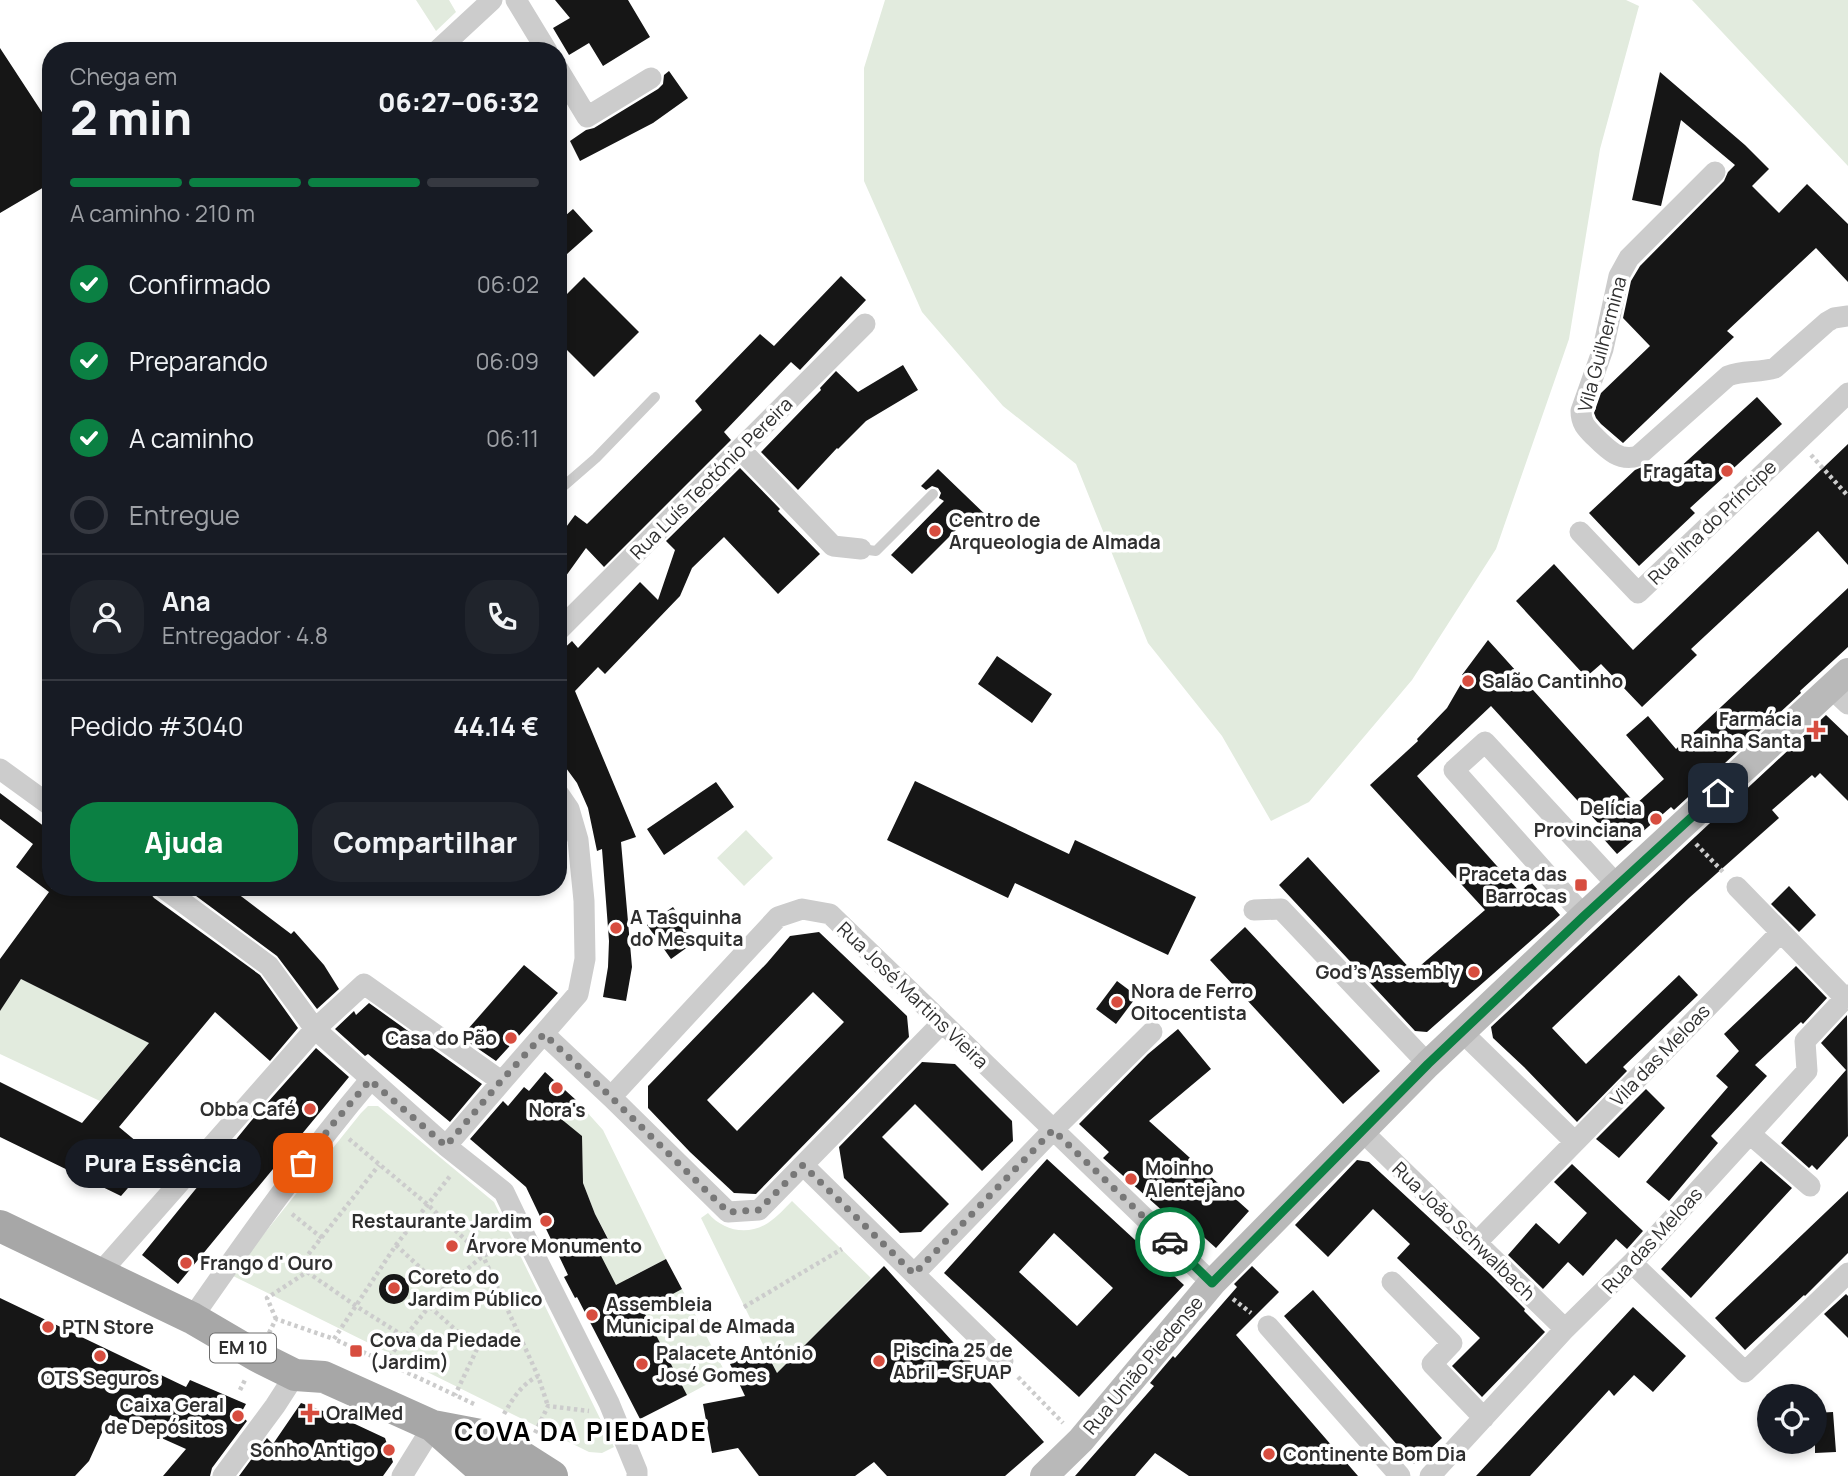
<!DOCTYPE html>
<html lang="pt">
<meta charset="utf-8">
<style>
:root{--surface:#171b24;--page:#20242c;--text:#f1f3f6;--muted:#9ea1a6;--line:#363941;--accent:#0b8043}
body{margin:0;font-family:Manrope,sans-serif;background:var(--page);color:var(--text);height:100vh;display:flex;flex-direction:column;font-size:26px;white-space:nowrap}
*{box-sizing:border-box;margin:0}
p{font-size:23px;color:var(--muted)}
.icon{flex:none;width:38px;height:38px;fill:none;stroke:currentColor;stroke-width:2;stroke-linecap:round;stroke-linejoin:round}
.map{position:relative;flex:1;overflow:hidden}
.details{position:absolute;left:42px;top:42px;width:525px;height:854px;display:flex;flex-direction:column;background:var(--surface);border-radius:28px;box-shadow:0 4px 10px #0003}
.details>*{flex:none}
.tools{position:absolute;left:1757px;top:1384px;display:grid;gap:14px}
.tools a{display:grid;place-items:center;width:70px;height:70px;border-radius:50%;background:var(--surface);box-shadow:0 4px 10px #0003;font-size:35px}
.pin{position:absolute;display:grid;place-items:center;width:60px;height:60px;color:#fff;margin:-30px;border-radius:14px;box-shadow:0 4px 10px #0006}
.courier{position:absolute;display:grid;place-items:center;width:70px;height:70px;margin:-35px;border:5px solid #0b8043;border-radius:50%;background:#fff;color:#222;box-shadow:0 2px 9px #0007}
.bubble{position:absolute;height:49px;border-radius:24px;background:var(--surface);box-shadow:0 4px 10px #0003;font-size:23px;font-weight:800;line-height:49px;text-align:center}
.headline em{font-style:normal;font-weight:800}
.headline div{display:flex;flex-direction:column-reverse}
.headline{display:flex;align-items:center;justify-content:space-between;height:119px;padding:0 28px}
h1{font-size:46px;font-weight:800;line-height:52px}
.bar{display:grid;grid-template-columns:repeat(4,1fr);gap:10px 7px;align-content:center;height:84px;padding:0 28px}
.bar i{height:9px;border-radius:5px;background:var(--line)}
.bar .on{background:var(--accent)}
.bar p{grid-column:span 4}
.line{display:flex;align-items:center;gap:18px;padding:0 28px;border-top:2px solid var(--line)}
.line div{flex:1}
.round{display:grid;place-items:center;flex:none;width:74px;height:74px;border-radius:28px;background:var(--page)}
ol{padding:0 28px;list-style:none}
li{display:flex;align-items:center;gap:21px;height:77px}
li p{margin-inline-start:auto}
li .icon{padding:7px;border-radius:50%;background:var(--accent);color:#fff;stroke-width:4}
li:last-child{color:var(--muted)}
li i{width:38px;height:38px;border:4px solid var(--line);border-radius:50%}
.cta{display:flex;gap:14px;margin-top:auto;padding:14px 28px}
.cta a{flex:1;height:80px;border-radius:28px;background:var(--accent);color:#fff;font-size:28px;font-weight:800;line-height:80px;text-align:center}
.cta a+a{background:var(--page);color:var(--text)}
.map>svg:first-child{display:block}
.green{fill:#e2ebde}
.building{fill:#161616;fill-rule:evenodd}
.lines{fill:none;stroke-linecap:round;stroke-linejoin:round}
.path{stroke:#ccc;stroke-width:4.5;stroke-dasharray:3.5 3.5;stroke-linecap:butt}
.lane{stroke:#ccc;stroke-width:10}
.street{stroke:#ccc;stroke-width:21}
.secondary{stroke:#b9b9b9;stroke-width:28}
.primary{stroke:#a7a7a7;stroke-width:32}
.done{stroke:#787878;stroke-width:7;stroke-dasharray:0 12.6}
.route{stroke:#0b8043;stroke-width:9}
.poi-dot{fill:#d74d3f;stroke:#fff;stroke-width:2.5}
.labels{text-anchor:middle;stroke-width:7;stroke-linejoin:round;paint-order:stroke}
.shield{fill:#fff;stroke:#6d6d6d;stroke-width:2}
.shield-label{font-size:18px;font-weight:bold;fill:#2f2f2f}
.street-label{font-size:19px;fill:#2f2f2f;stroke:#fff}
.poi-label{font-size:19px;font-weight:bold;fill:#2f2f2f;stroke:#fff;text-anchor:start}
.district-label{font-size:26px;font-weight:bold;letter-spacing:2px;fill:#000;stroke:#fff}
</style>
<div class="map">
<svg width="1848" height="1476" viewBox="0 0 1848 1476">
<rect width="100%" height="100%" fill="#fff"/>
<path class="green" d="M416 0H449L456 12 436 31Z
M885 0H1626L1639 6 1600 149 1569 339 1496 549 1412 680 1309 802 1271 821 1222 736 1148 643 1076 464 1003 406 922 312 864 181V68Z
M1692 0H1848V166Z
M746 830 773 858 744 886 717 858Z
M21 979 149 1043 100 1101 0 1054V1011Z
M576 1100 603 1130 666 1259 627 1279 643 1310 682 1289 726 1374 687 1395 643 1310 620 1321 597 1248 609 1240 595 1214 583 1183 582 1147 560 1118Z
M368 1106H378L494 1202 614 1447 602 1453 589 1452 231 1275 361 1113Z
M792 1201 871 1278 777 1373 701 1218 708 1213C723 1231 748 1236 768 1223 777 1217 785 1208 792 1201Z"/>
<path class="building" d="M555 0H628L650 37 603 66 589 43 569 55 553 28 570 18Z
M0 48 51 126V183L0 213Z
M669 71 688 98 653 123 580 161 570 141 586 130 594 128 658 89 663 84 664 75Z
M1660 72 1745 145 1769 169 1752 186 1779 213 1807 184 1848 224V282L1816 248 1727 331 1734 337 1623 443 1601 424 1596 418 1594 413 1601 393 1650 346 1623 318 1631 281 1640 266 1724 181 1728 172 1735 165 1681 120 1661 206 1632 200Z
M573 209 593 231 567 254 558 244V222Z
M841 276 866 300 800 370 791 362 724 432 731 440 604 567 586 548 558 587V538L575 515 587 524 702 410 695 401 760 334 774 346Z
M584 277 639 332 594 377 558 341V303Z
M903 365 918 390 866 421 838 449 837 448 798 490 761 452 821 390 820 388 836 371 858 392Z
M1757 397 1782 424 1690 508 1695 513 1639 566 1589 513 1635 470 1649 464 1665 481Z
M1848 444V565L1818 531 1691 649 1697 655 1642 707 1601 664 1586 677 1516 601 1554 564 1633 650Z
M740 468 780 509 778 511 820 554 778 594 724 537 692 568 680 596 605 674 598 667 575 691 636 837 621 842 632 967 626 1001 603 997 608 967 609 941 602 849 597 851 588 808 577 783 558 757V652L559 653 572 641 578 648 640 582 658 600 675 550 666 541Z
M938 469 991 520 985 528 969 517 912 574 891 555 944 501 939 498 941 493 938 488 932 486 926 490 921 486Z
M1848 588V647L1800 691 1801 693 1674 810 1671 807 1617 854 1593 827 1598 823 1491 706 1417 776 1520 892 1531 882 1560 915 1427 1032 1415 1031 1279 885 1308 857 1413 972 1485 910 1370 785 1418 741 1417 739 1447 708 1465 677 1462 675 1488 640 1636 804 1664 779 1626 735 1648 716 1676 749Z
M997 656 1052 694 1032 723 978 684Z
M1826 715 1848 736V801L1820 773 1815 778 1812 775 1772 810 1779 818 1689 898 1552 1028 1586 1064 1679 975 1698 995 1623 1067 1627 1071 1577 1122 1524 1067 1493 1038 1491 1027Z
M915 781 1069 854 1075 840 1196 897 1168 955 1015 883 1008 898 887 840Z
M716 782 734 807 664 855 647 829Z
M0 793 45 827 51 819V889L52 887H149L150 893 154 898 260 975 298 1028 270 1061 215 1012 119 1127 155 1157 121 1196 0 1137V1082L82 1123 149 1043 21 979 0 1011V959L49 892 16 867 33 844 0 819Z
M1789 886 1816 915 1799 932 1771 904Z
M184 887H229L291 934 294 931 324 965 339 989 317 1009 277 956Z
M673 907 696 941 671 959 647 925Z
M1245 927 1380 1071 1343 1104 1210 960Z
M819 932 907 1016 909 1037 756 1194 734 1193 690 1152 648 1108V1086L767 963 790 936ZM813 992 844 1022 737 1131 707 1100Z
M524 965 558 993 496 1061 461 1037Z
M1796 966 1827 998 1803 1024 1801 1022 1755 1065 1767 1076 1711 1136 1718 1143 1669 1201 1646 1182 1728 1087 1716 1076 1739 1051 1724 1034Z
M1117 981 1137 996 1116 1024 1096 1009Z
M369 1003 482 1084 450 1122 368 1054 365 1056 335 1029 354 1011 356 1015Z
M1847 1015 1848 1136 1817 1170 1812 1165 1809 1168 1781 1143 1846 1070 1821 1043Z
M1178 1029 1211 1069 1149 1121 1249 1211 1216 1248 1188 1223 1183 1229 1103 1158 1109 1152 1079 1124 1148 1054Z
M316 1048 349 1077 178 1284 142 1255 251 1121Z
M922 1062 955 1064 1012 1121 1013 1141 982 1171 915 1104 882 1137 949 1204 921 1232 900 1233 844 1178 839 1147Z
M545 1072 576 1100 560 1118 582 1136 583 1183 595 1214 609 1241 597 1248 616 1285 666 1259 682 1289 643 1310 687 1395 640 1419 577 1297 575 1298 564 1277 568 1275 526 1187 470 1139 503 1101 508 1106 524 1087 529 1091Z
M1646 1089 1665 1108 1619 1158 1596 1139Z
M1047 1159 1184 1285 1079 1397 944 1273ZM1054 1233 1113 1288 1077 1326 1019 1272Z
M1357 1160 1369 1162 1490 1274 1525 1309 1524 1311 1545 1332 1482 1397 1452 1366 1480 1338 1397 1258 1410 1244 1373 1209 1328 1257 1295 1225Z
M1761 1161 1792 1188 1691 1298 1661 1269Z
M1572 1164 1643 1231 1627 1249 1616 1239 1583 1276 1568 1262 1543 1289 1508 1255 1536 1223 1559 1244 1587 1213 1554 1182Z
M1848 1191V1253L1805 1296 1804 1295 1745 1350 1715 1318Z
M884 1266 1044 1442 1005 1476H887L874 1462 855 1476H759L738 1448 712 1453 703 1404 745 1396 730 1364 764 1348 777 1373Z
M1252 1266 1279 1292 1236 1335 1358 1476H1189L1155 1453 1135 1476H1075L1154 1386 1150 1383 1173 1356 1175 1358 1237 1287 1234 1284Z
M379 1289a15 15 0 1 1 30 0a15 15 0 1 1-30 0Z
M1313 1290 1442 1438 1414 1464 1284 1316Z
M1846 1294 1848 1296V1338L1824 1314Z
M0 1298 186 1387 190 1380 246 1404 240 1415 247 1421 212 1468 210 1476H163L186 1449 110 1415 89 1461 75 1476H0Z
M1633 1307 1686 1356 1653 1392 1634 1375 1614 1396 1609 1390 1530 1476H1476Z
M301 1403 340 1417 385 1438 393 1462 383 1476H239L267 1438 273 1444Z
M1833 1412 1836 1452 1815 1453V1413Z"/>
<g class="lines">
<path class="path" d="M1811 455 1848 496
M1696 844 1724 873
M349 1139 428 1205 483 1256 538 1376
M292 1214 322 1238
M396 1245 443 1289
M307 1272 356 1306 405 1337
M1233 1299 1251 1313
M430 1307 477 1349 455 1395
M744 1307 842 1249
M276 1319 267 1298 307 1272 303 1261 379 1165
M269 1333 276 1319 334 1339
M385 1362 334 1339 396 1245 450 1176
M1018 1377 1063 1423
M240 1390 246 1378
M474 1404 385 1362 443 1289 483 1256 506 1246
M504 1414C513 1398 521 1385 538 1376L548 1406
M535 1433 548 1406 589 1411"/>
<path class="lane" d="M558 491 596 458 655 397
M861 549 876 551 933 494"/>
<path class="street" d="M516 0 547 51
M437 51 492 0
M558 69 587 117 651 78
M1715 172 1629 258 1619 276 1603 349 1581 411C1581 423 1586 428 1594 436 1607 449 1619 462 1638 456L1728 376C1743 370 1759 373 1775 368L1827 322 1834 318 1848 316
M740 449 833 546 861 549
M1580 532 1638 593 1848 393
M558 631 865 324
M1831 688 1848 704
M0 769 51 806
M162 887 269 966 315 1029 446 1146 504 1192 526 1238 609 1403 637 1471V1476
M1737 887 1845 998
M1254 910 1281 909 1428 1064
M1584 916 1454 770 1485 742 1618 886
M1462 1032 1575 1142
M544 1034 611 1097 728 1212 759 1210 942 1023
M611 1097 778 917 802 909 830 914 1212 1283
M1363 1132 1565 1329
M1750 1134 1810 1186
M446 1146 578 994 585 959 584 901 578 840 569 809 558 793
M803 1165 1003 1361
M1477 1242 1781 932
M1632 1263 1745 1372 1848 1273
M100 1273 315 1029 364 984 501 1081
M914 1274 1053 1130 1152 1032
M1392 1282 1452 1343 1432 1364 1484 1418
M192 1318C249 1236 306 1156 370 1080
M1268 1326 1400 1476
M223 1476 275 1406 295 1375
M402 1476 433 1426
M1430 1476 1565 1329 1632 1263 1807 1071 1805 1041 1848 995"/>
<path class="secondary" d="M1044 1476 1081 1440 1212 1283 1428 1064 1584 916 1848 672"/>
<path class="primary" d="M0 1226 192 1318 257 1356 295 1375 324 1377 433 1426 491 1437 552 1476
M434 1427 477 1465 542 1475"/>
</g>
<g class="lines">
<path class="done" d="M303 1163 332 1125 370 1080 446 1146 501 1081 544 1034 611 1097 728 1212 759 1210 803 1165 914 1274 1053 1130 1170 1242"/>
<path class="route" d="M1170 1242 1212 1283 1428 1064 1584 916 1718 793"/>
</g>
<g class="poi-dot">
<circle cx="1727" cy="471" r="7"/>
<circle cx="935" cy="531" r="7"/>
<circle cx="1468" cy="681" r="7"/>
<path d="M1812.5 719.5h7v7h7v7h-7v7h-7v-7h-7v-7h7z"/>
<circle cx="1656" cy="819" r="7"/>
<rect x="1574" y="878" width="14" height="14" rx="3.5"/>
<circle cx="616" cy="928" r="7"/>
<circle cx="1474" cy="972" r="7"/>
<circle cx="1117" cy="1002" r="7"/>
<circle cx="511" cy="1038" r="7"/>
<circle cx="557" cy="1088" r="7"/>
<circle cx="310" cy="1109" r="7"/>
<circle cx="1131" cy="1179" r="7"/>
<circle cx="546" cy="1221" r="7"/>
<circle cx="452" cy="1246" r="7"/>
<circle cx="186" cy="1263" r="7"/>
<circle cx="394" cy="1288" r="7"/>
<circle cx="592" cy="1315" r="7"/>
<circle cx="48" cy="1327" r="7"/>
<rect x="349" y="1344" width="14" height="14" rx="3.5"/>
<circle cx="100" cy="1356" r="7"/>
<circle cx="879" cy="1361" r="7"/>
<circle cx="642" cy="1364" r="7"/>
<path d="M306.5 1402.5h7v7h7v7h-7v7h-7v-7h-7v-7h7z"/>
<circle cx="238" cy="1416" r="7"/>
<circle cx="389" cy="1450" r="7"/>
<circle cx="1269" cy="1454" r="7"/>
</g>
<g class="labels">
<rect class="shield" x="210" y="1333.5" width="66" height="29" rx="5"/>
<g class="shield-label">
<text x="243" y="1354">EM 10</text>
</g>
<g class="street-label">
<text transform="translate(1602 344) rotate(-75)" y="7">Vila Guilhermina</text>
<text transform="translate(711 478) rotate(-45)" y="7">Rua Luís Teotónio Pereira</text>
<text transform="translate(1712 522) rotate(-44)" y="7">Rua Ilha do Príncipe</text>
<text transform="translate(913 995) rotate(44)" y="7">Rua José Martins Vieira</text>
<text transform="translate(1660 1055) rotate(-46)" y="7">Vila das Meloas</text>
<text transform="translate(1464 1231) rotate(44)" y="7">Rua João Schwalbach</text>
<text transform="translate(1652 1240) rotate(-47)" y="7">Rua das Meloas</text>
<text transform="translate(1143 1365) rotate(-50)" y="7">Rua União Piedense</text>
</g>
<g class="poi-label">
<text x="1713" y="478" text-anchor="end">Fragata</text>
<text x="949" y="527">Centro de<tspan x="949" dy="22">Arqueologia de Almada</tspan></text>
<text x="1482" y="688">Salão Cantinho</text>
<text x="1802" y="726" text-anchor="end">Farmácia<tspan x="1802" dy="22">Rainha Santa</tspan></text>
<text x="1642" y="815" text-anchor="end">Delícia<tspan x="1642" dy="22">Provinciana</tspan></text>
<text x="1567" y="881" text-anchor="end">Praceta das<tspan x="1567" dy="22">Barrocas</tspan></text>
<text x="630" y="924">A Tasquinha<tspan x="630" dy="22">do Mesquita</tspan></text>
<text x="1460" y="979" text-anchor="end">God's Assembly</text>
<text x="1131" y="998">Nora de Ferro<tspan x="1131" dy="22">Oitocentista</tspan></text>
<text x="497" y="1045" text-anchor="end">Casa do Pão</text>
<text x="296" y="1116" text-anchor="end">Obba Café</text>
<text x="557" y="1117" text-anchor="middle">Nora's</text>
<text x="1145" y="1175">Moinho<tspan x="1145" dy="22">Alentejano</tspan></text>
<text x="532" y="1228" text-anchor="end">Restaurante Jardim</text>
<text x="466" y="1253">Árvore Monumento</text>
<text x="200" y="1270">Frango d' Ouro</text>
<text x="408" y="1284">Coreto do<tspan x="408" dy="22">Jardim Público</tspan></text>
<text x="606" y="1311">Assembleia<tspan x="606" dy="22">Municipal de Almada</tspan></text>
<text x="62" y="1334">PTN Store</text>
<text x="370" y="1347">Cova da Piedade<tspan x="370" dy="22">(Jardim)</tspan></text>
<text x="893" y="1357">Piscina 25 de<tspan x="893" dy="22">Abril - SFUAP</tspan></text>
<text x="656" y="1360">Palacete António<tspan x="656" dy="22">José Gomes</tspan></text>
<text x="100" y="1385" text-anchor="middle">OTS Seguros</text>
<text x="224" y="1412" text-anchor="end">Caixa Geral<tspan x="224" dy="22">de Depósitos</tspan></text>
<text x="326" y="1420">OralMed</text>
<text x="375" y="1457" text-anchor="end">Sonho Antigo</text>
<text x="1283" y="1461">Continente Bom Dia</text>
</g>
<g class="district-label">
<text x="581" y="1441">COVA DA PIEDADE</text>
</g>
</g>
</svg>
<div class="tools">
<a><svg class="icon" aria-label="locate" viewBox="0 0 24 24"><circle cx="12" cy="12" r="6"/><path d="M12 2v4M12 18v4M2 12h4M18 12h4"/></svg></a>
</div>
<div class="pin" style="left:303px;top:1163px;background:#ea580c"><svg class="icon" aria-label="bag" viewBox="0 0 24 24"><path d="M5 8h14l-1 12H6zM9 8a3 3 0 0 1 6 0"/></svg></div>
<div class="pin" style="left:1718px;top:793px;background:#1f2937"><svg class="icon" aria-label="home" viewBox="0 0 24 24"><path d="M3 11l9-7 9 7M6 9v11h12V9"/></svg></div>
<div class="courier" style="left:1170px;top:1242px"><svg class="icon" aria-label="car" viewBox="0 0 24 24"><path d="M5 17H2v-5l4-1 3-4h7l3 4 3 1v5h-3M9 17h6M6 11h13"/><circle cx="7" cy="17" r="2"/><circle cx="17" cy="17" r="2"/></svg></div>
<div class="bubble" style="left:65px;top:1139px;width:196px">Pura Essência</div>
<section class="details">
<div class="headline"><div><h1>2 min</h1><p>Chega em</p></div><em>06:27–06:32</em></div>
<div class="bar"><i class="on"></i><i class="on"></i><i class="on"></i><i></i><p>A caminho · 210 m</p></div>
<ol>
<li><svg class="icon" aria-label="check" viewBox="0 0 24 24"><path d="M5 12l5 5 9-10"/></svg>Confirmado<p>06:02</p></li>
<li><svg class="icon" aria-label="check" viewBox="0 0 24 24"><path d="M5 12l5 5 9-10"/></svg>Preparando<p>06:09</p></li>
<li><svg class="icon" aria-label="check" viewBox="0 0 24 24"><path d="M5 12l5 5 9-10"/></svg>A caminho<p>06:11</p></li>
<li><i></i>Entregue</li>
</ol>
<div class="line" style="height:126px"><a class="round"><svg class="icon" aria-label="person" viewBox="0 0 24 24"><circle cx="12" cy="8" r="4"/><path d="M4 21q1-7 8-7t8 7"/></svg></a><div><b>Ana</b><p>Entregador · 4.8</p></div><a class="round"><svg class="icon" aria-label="phone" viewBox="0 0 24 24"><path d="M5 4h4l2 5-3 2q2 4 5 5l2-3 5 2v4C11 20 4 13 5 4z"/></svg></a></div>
<div class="line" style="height:91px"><div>Pedido #3040</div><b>44.14 €</b></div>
<div class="cta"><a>Ajuda</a><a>Compartilhar</a></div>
</section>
</div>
